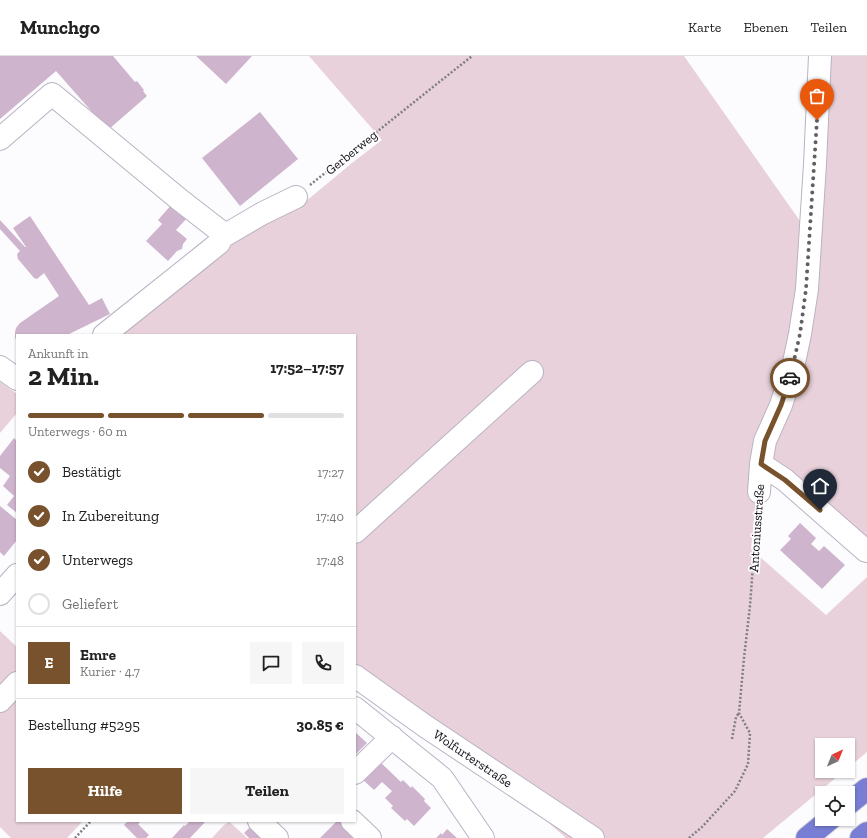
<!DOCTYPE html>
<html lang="de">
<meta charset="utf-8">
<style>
:root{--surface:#fff;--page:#f6f6f6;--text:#222;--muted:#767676;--line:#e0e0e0;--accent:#77522d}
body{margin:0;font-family:"Zilla Slab",serif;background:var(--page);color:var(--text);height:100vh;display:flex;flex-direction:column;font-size:15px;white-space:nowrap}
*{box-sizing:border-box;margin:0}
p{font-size:13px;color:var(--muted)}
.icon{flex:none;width:22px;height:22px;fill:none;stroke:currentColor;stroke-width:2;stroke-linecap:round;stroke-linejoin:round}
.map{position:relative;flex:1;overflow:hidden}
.panel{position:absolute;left:16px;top:278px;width:340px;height:488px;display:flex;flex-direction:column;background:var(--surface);border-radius:0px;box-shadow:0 1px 3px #0004}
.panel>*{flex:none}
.needle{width:26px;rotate:43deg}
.fabs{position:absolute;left:815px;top:682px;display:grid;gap:8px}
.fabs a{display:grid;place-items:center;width:40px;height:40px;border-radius:0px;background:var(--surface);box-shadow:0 1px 3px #0004;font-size:20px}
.pin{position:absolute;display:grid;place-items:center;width:34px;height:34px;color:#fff;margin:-41px -17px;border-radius:50% 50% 50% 0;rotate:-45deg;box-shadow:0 0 4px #0007}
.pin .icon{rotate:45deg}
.courier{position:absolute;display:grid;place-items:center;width:40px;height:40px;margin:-20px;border:3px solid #77522d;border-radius:50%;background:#fff;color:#222;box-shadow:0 1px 5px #0007}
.head em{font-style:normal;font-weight:700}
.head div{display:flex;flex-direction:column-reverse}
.head{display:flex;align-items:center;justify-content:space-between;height:68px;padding:0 12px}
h1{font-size:26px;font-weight:700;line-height:30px}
.bar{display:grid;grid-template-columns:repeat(4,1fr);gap:6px 4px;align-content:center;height:48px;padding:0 12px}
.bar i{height:5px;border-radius:3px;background:var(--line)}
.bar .current{background:var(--accent)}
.bar p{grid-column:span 4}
.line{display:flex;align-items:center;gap:10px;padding:0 12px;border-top:1px solid var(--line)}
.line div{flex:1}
.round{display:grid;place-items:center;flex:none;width:42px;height:42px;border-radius:0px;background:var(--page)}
ol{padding:0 12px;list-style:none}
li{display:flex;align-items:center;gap:12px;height:44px}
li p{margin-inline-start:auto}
li .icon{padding:4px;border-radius:50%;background:var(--accent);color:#fff;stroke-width:4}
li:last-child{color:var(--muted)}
li i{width:22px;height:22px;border:2px solid var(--line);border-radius:50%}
.cta{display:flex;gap:8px;margin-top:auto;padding:8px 12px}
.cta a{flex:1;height:46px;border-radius:0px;background:var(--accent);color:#fff;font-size:16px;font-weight:700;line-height:46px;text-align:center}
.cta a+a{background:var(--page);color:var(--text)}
header{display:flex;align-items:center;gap:24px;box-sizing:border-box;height:56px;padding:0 20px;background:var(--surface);border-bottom:1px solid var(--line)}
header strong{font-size:19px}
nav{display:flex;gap:22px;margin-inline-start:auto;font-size:14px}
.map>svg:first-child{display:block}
.green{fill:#e8d1da}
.building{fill:#ceb4cd}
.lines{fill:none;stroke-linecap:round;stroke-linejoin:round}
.minor-casing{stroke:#b9b2c4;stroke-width:24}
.highway-casing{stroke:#d8d8d9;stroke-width:24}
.path{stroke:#807e82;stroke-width:2.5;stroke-dasharray:2 2;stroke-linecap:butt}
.minor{stroke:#fff;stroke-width:22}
.highway{stroke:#777ed3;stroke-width:22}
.done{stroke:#615f64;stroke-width:4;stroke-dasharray:0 7.2}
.route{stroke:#77522d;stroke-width:5}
.labels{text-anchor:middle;stroke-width:3.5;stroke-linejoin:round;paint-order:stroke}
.street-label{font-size:13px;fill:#0e0b11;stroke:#fcfbfe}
</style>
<header>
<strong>Munchgo</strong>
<nav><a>Karte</a><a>Ebenen</a><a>Teilen</a></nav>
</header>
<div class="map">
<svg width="867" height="782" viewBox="0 0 867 782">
<rect width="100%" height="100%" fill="#fcfbfe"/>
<path class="green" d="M309 0H684L807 175 803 223 759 412 751 493 826 559 867 521V696L848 712V689H822V715H844L763 782H565V781L506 730 355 616V279H112L214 197 305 146 352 107 382 84Z
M816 0H867V494L763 406 795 322Z
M0 326 17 338V357L0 377Z
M0 575 17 591V618L0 635Z
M17 637V765H83L67 782H11L0 771V655Z
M229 766 233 769 247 782H212L224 769Z"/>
<path class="building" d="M0 0H113L135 26 137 25 144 34 143 35 147 40 108 74 56 15 0 63Z
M196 0H252L226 28Z
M260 56 298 103 240 150 202 102Z
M172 148 187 162 176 174 187 183 183 188 182 193 177 195 168 205 146 185 162 168 158 164Z
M30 160 89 249 102 242 110 258 67 279H17V286L15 281V276L16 272 20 267 59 240 44 217 37 223 34 222 18 203 17 198 20 195 0 173V164L25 191H26L13 172Z
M14 382 17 385V457L7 449 14 440 3 430 10 420 0 412V400Z
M0 450 17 464V484L4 500 0 496Z
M800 467 816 482 811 488 819 495 824 490 845 509 822 533 780 494 791 483 788 480Z
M355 676 367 687 355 699Z
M379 705 401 726 403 724 411 732 412 730 425 743 424 745 431 752 414 770 407 763 405 765 391 752 393 750 385 742 392 735 382 726 374 734 362 723Z
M128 765H141L138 768 149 779 146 782H137L124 769Z
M190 765H206L190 782H172L184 769 185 770Z
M337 765H344L361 782H320Z
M254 767 271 782H249L244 777Z
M447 773 457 782H436L441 777 442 779Z"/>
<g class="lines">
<g class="minor-casing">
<path id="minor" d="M0 83 52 38 180 144 220 175 222 181
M104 279 208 196 219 187 222 181 263 157 296 141
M0 311 17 323
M761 408 785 424 866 495
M759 436 761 408 765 385 781 349 792 316 800 278 807 233 815 108 820 0
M355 476 532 316
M0 538 17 519
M355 620 425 670 593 782
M0 645 17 627
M355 652 442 722 483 782
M355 717 392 681
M259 765 277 782
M352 765 370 782"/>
</g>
<g class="highway-casing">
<path id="highway" d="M848 748 867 733
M807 782 830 763
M861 782 867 777"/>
</g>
<path class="path" d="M310 129 472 0
M732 683 736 661 739 657
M75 782 91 765
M689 782 702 771 735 735 748 708 750 677 739 657 744 602 750 550 757 455"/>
<use href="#minor" class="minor"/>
<use href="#highway" class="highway"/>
</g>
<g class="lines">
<path class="done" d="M790 322 800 278 806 233 817 64"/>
<path class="route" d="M790 322 781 349 765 385 761 408 785 424 820 454"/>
</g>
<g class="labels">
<g class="street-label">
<text transform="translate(351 96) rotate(-39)" y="5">Gerberweg</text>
<text transform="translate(756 472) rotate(-86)" y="5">Antoniusstraße</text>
<text transform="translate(473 702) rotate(34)" y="5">Wolfurterstraße</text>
</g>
</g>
</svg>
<div class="fabs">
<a><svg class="needle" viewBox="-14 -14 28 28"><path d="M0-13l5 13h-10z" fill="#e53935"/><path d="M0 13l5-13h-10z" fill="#767676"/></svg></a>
<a><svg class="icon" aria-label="locate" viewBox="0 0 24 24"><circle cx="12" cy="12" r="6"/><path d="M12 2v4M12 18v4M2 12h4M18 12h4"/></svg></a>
</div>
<div class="pin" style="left:817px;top:64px;background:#ea580c"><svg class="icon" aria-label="bag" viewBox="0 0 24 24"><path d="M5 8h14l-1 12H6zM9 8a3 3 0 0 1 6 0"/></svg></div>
<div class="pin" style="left:820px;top:454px;background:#1f2937"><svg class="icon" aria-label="home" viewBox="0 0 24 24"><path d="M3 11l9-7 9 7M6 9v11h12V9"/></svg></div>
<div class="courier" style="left:790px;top:322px"><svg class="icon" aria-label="car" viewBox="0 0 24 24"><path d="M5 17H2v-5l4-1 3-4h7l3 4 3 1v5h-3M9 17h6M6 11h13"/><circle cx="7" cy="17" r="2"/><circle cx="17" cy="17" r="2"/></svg></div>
<section class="panel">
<div class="head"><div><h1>2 Min.</h1><p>Ankunft in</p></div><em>17:52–17:57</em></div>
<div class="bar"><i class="current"></i><i class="current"></i><i class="current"></i><i></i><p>Unterwegs · 60 m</p></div>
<ol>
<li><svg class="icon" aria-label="check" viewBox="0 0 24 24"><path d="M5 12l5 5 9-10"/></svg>Bestätigt<p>17:27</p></li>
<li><svg class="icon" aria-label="check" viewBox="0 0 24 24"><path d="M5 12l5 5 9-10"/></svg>In Zubereitung<p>17:40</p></li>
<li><svg class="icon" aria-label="check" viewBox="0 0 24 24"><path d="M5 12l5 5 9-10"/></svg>Unterwegs<p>17:48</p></li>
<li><i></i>Geliefert</li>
</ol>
<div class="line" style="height:72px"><b class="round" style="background:var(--accent);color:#fff">E</b><div><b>Emre</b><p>Kurier · 4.7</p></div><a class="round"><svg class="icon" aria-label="chat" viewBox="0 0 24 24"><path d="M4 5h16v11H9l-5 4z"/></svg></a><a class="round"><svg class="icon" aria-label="phone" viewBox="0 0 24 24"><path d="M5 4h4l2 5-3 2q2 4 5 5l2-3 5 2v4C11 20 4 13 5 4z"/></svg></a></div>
<div class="line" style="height:52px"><div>Bestellung #5295</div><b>30.85 €</b></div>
<div class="cta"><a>Hilfe</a><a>Teilen</a></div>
</section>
</div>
